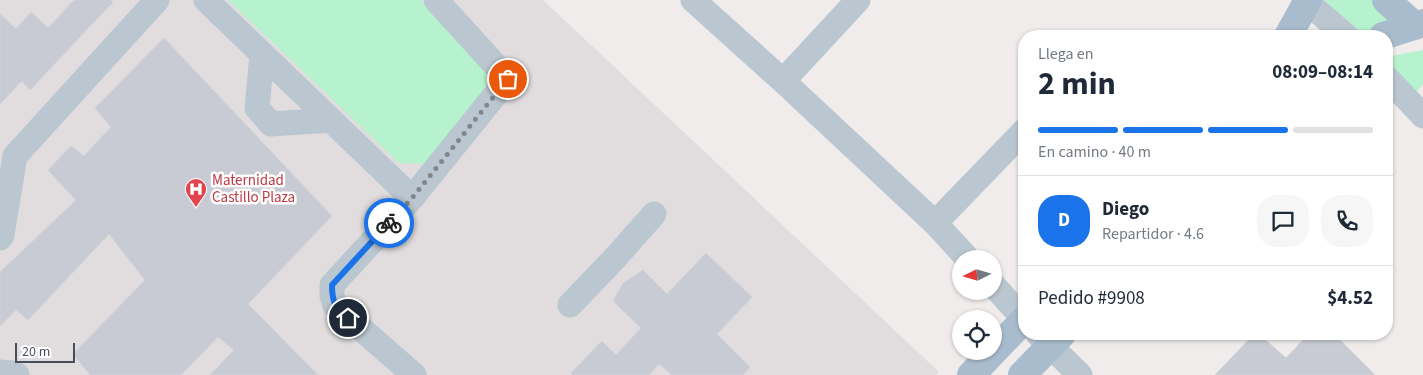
<!DOCTYPE html>
<html lang="es">
<meta charset="utf-8">
<style>
:root{--surface:#fff;--page:#f6f6f7;--text:#1f2937;--muted:#747a83;--line:#e0e1e3;--accent:#1a73e8}
body{margin:0;font-family:"Source Sans 3",sans-serif;background:var(--page);color:var(--text);height:100vh;display:flex;flex-direction:column;font-size:19px;white-space:nowrap}
*{box-sizing:border-box;margin:0}
p{font-size:16px;color:var(--muted)}
.icon{flex:none;width:28px;height:28px;fill:none;stroke:currentColor;stroke-width:2;stroke-linecap:round;stroke-linejoin:round}
.map{position:relative;flex:1;overflow:hidden}
.drawer{position:absolute;left:1018px;top:30px;width:375px;height:310px;display:flex;flex-direction:column;background:var(--surface);border-radius:20px;box-shadow:0 1px 4px #0004}
.drawer>*{flex:none}
.needle{width:32px;rotate:265deg}
.fabs{position:absolute;left:952px;top:250px;display:grid;gap:10px}
.fabs a{display:grid;place-items:center;width:50px;height:50px;border-radius:50%;background:var(--surface);box-shadow:0 1px 4px #0004;font-size:25px}
.scale{position:absolute;left:15px;bottom:12px;width:60px;box-sizing:border-box;padding-left:5px;border:2px solid #43505b;border-top:0;font-size:14px;line-height:18px;white-space:nowrap;color:#43505b;-webkit-text-stroke:4px #fff;paint-order:stroke}
.pin{position:absolute;display:grid;place-items:center;width:42px;height:42px;color:#fff;margin:-21px;border:2px solid #fff;border-radius:50%;box-shadow:0 1px 5px #0007}
.courier{position:absolute;display:grid;place-items:center;width:50px;height:50px;margin:-25px;border:4px solid #1a73e8;border-radius:50%;background:#fff;color:#222;box-shadow:0 1px 6px #0007}
.head em{font-style:normal;font-weight:700}
.head div{display:flex;flex-direction:column-reverse}
.head{display:flex;align-items:center;justify-content:space-between;height:85px;padding:0 20px}
h1{font-size:32px;font-weight:700;line-height:38px}
.bar{display:grid;grid-template-columns:repeat(4,1fr);gap:8px 5px;align-content:center;height:60px;padding:0 20px}
.bar i{height:6px;border-radius:4px;background:var(--line)}
.bar .on{background:var(--accent)}
.bar p{grid-column:span 4}
.line{display:flex;align-items:center;gap:12px;padding:0 20px;border-top:1px solid var(--line)}
.line div{flex:1}
.round{display:grid;place-items:center;flex:none;width:52px;height:52px;border-radius:20px;background:var(--page)}
.map>svg:first-child{display:block}
.education{fill:#e1ddde}
.green{fill:#b6f2cd}
.building{fill:#c8cbd3;stroke:#d0d2d9}
.lines{fill:none;stroke-linecap:round;stroke-linejoin:round}
.minor{stroke:#bbc7d0;stroke-width:25}
.major{stroke:#a9bcce;stroke-width:28}
.done{stroke:#80878e;stroke-width:5;stroke-dasharray:0 9}
.route{stroke:#1a73e8;stroke-width:6}
.labels{text-anchor:middle;stroke-width:5;stroke-linejoin:round;paint-order:stroke}
.health-label{font-size:15px;fill:#be3a42;stroke:#fff;text-anchor:start}
</style>
<div class="map">
<svg width="1423" height="375" viewBox="0 0 1423 375">
<rect width="100%" height="100%" fill="#f0ecec"/>
<path class="education" d="M0 0H543L939 372 936 375H0Z"/>
<path class="green" d="M228 0H421L487 69 486 89 425 164 399 163Z
M1325 0H1373L1394 22 1364 36H1359Z
M1423 50V84L1416 93 1386 62V57Z"/>
<path class="building" d="M74 0H111L113 2 30 90 22 81 0 104V14L16 29 31 12 48 28Z
M164 38 332 216 248 304 318 375H210L234 350 218 337 181 375H90L73 354 145 280 109 234 28 320 16 310 0 326V272L76 200 48 170 71 146 84 156 111 127 95 108Z
M706 253 752 297 717 334 750 367 743 375H672L659 364 649 375H573L571 373 602 341 616 355 641 328 613 301 623 283 643 270 667 294Z
M1254 334H1259L1286 358 1309 334H1334L1375 375H1215Z"/>
<g class="lines">
<path class="minor" d="M206 0 412 198 508 79 436 0
M693 0 783 81 935 223 968 259
M1305 0 1346 36
M262 54 257 108 271 124 331 120
M1386 77 1423 116
M783 81 858 0
M412 198 332 285V296L335 306 414 375
M935 223 1024 131
M0 238 2 235 15 156 157 0
M994 286 1024 319
M570 305 616 257 654 214
M1038 334 1080 375
M0 372 13 373 17 375"/>
<path class="major" d="M1386 0 1415 26
M1288 36 1308 0
M1383 36 1423 23
M994 351 1024 320
M971 375 994 351
M1022 375 1062 334"/>
</g>
<g class="lines">
<path class="done" d="M389 223 412 198 508 79"/>
<path class="route" d="M348 318C335 306 332 303 332 285L389 223"/>
</g>
<defs>
<g id="hospital-pin" transform="scale(1.125)"><path d="M0 17L-7.5 6A9.5 9.5 0 1 1 7.5 6Z" fill="#e0444e" stroke="#fff"/><path d="M-5-5h3v3.5h4V-5h3V5h-3V1.5h-4V5h-3Z" fill="#fff"/></g>
</defs>
<g fill-rule="evenodd">
<use href="#hospital-pin" x="196" y="189"/>
</g>
<g class="labels">
<g class="health-label">
<text x="212" y="185">Maternidad<tspan x="212" dy="17">Castillo Plaza</tspan></text>
</g>
</g>
</svg>
<div class="fabs">
<a><svg class="needle" viewBox="-14 -14 28 28"><path d="M0-13l5 13h-10z" fill="#e53935"/><path d="M0 13l5-13h-10z" fill="#747a83"/></svg></a>
<a><svg class="icon" aria-label="locate" viewBox="0 0 24 24"><circle cx="12" cy="12" r="6"/><path d="M12 2v4M12 18v4M2 12h4M18 12h4"/></svg></a>
</div>
<div class="scale">20 m</div>
<div class="pin" style="left:508px;top:79px;background:#ea580c"><svg class="icon" aria-label="bag" viewBox="0 0 24 24"><path d="M5 8h14l-1 12H6zM9 8a3 3 0 0 1 6 0"/></svg></div>
<div class="pin" style="left:348px;top:318px;background:#1f2937"><svg class="icon" aria-label="home" viewBox="0 0 24 24"><path d="M3 11l9-7 9 7M6 9v11h12V9"/></svg></div>
<div class="courier" style="left:389px;top:223px"><svg class="icon" aria-label="bike" viewBox="0 0 24 24"><circle cx="6" cy="16" r="4"/><circle cx="18" cy="16" r="4"/><path d="M6 16l4-8h5l3 8M10 8l3 8H6M13 5h3"/></svg></div>
<section class="drawer">
<div class="head"><div><h1>2 min</h1><p>Llega en</p></div><em>08:09–08:14</em></div>
<div class="bar"><i class="on"></i><i class="on"></i><i class="on"></i><i></i><p>En camino · 40 m</p></div>
<div class="line" style="height:90px"><b class="round" style="background:var(--accent);color:#fff">D</b><div><b>Diego</b><p>Repartidor · 4.6</p></div><a class="round"><svg class="icon" aria-label="chat" viewBox="0 0 24 24"><path d="M4 5h16v11H9l-5 4z"/></svg></a><a class="round"><svg class="icon" aria-label="phone" viewBox="0 0 24 24"><path d="M5 4h4l2 5-3 2q2 4 5 5l2-3 5 2v4C11 20 4 13 5 4z"/></svg></a></div>
<div class="line" style="height:65px"><div>Pedido #9908</div><b>$4.52</b></div>
</section>
</div>
